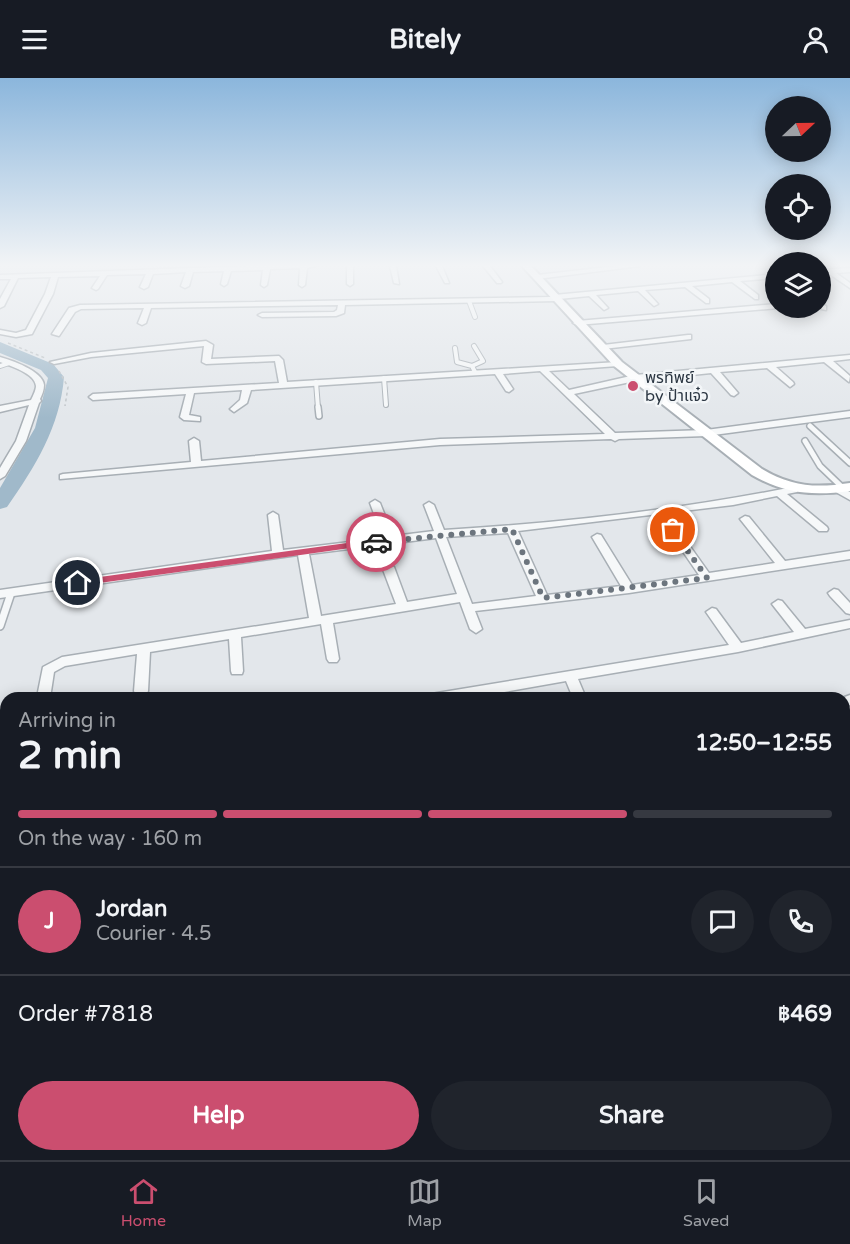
<!DOCTYPE html>
<meta charset="utf-8">
<style>
:root{--surface:#171b24;--page:#20242c;--text:#f1f3f6;--muted:#9ea1a6;--line:#363941;--accent:#cb4e6f}
body{margin:0;font-family:"Varela Round","Noto Sans Thai",sans-serif;background:var(--page);color:var(--text);height:100vh;display:flex;flex-direction:column;font-size:22px;white-space:nowrap}
*{box-sizing:border-box;margin:0}
p{font-size:20px;color:var(--muted)}
.icon{flex:none;width:33px;height:33px;fill:none;stroke:currentColor;stroke-width:2;stroke-linecap:round;stroke-linejoin:round}
.map{position:relative;flex:1;overflow:hidden}
.drawer{position:absolute;left:0px;top:614px;width:850px;height:470px;display:flex;flex-direction:column;background:var(--surface);border-radius:18px 18px 0 0;box-shadow:0 3px 15px #0003}
.drawer>*{flex:none}
.needle{width:39px;rotate:68deg}
.tools{position:absolute;left:765px;top:18px;display:grid;gap:12px}
.tools a{display:grid;place-items:center;width:66px;height:66px;border-radius:50%;background:var(--surface);box-shadow:0 3px 15px #0003;font-size:30px}
.pin{position:absolute;display:grid;place-items:center;width:51px;height:51px;color:#fff;margin:-26px;border:3px solid #fff;border-radius:50%;box-shadow:0 2px 6px #0007}
.courier{position:absolute;display:grid;place-items:center;width:60px;height:60px;margin:-30px;border:4px solid #cb4e6f;border-radius:50%;background:#fff;color:#222;box-shadow:0 2px 8px #0007}
.head em{font-style:normal;font-weight:700}
.head div{display:flex;flex-direction:column-reverse}
.head{display:flex;align-items:center;justify-content:space-between;height:102px;padding:0 18px}
h1{font-size:39px;font-weight:700;line-height:45px}
.bar{display:grid;grid-template-columns:repeat(4,1fr);gap:9px 6px;align-content:center;height:72px;padding:0 18px}
.bar i{height:8px;border-radius:4px;background:var(--line)}
.bar .active{background:var(--accent)}
.bar p{grid-column:span 4}
.line{display:flex;align-items:center;gap:15px;padding:0 18px;border-top:2px solid var(--line)}
.line div{flex:1}
.round{display:grid;place-items:center;flex:none;width:63px;height:63px;border-radius:32px;background:var(--page)}
.action{display:flex;gap:12px;margin-top:auto;padding:12px 18px}
.action a{flex:1;height:69px;border-radius:36px;background:var(--accent);color:#fff;font-size:24px;font-weight:700;line-height:69px;text-align:center}
.action a+a{background:var(--page);color:var(--text)}
header{display:flex;justify-content:space-between;align-items:center;height:78px;padding:0 18px;background:var(--surface);font-size:27px;font-weight:700}
.tab-bar{display:flex;justify-content:space-around;align-items:center;height:84px;border-top:2px solid var(--line);background:var(--surface);font-size:16px;color:var(--muted)}
.tab-bar a{display:grid;justify-items:center;gap:3px}
.tab-bar .active{color:var(--accent)}
.map>svg:first-child{display:block}
.lines{fill:none;stroke-linecap:round;stroke-linejoin:round}
.river{fill:#a0b9ca;fill-rule:evenodd}
.lane-far2-casing{stroke:#a8afb5;stroke-width:6}
.lane-far1-casing{stroke:#a8afb5;stroke-width:8}
.lane-casing{stroke:#a8afb5;stroke-width:10}
.street-casing{stroke:#a8afb5;stroke-width:3}
.secondary-casing{stroke:#a8afb5;stroke-width:4}
.path{stroke:#bdc2c6;stroke-width:1.5;stroke-dasharray:3 3;stroke-linecap:butt}
.lane-far2{stroke:#f6f8f9;stroke-width:4}
.lane-far1{stroke:#f6f8f9;stroke-width:5}
.lane{stroke:#f6f8f9;stroke-width:7}
.street{fill:#f6f8f9;fill-rule:evenodd}
.secondary{fill:#fff;fill-rule:evenodd}
.route{fill:#cb4e6f}
.done{stroke:#6c757e;stroke-width:6;stroke-dasharray:0 10.8}
.poi-dot{fill:#cb4e6f;stroke:#f3f6f8;stroke-width:2}
.labels{text-anchor:middle;stroke-width:5;stroke-linejoin:round;paint-order:stroke}
.far-poi-label{font-size:16px;fill:#2c3743;stroke:#f3f6f8;text-anchor:start}
</style>
<header><svg class="icon" aria-label="menu" viewBox="0 0 24 24"><path d="M4 6h16M4 12h16M4 18h16"/></svg>Bitely<svg class="icon" aria-label="person" viewBox="0 0 24 24"><circle cx="12" cy="8" r="4"/><path d="M4 21q1-7 8-7t8 7"/></svg></header>
<div class="map">
<svg width="850" height="1082" viewBox="0 0 850 1082">
<rect width="100%" height="100%" fill="#e3e7eb"/>
<g class="lines">
<path class="river" d="M0 264 53 286 64 299C60 349 35 389 7 429L0 431V410L35 350 48 300 41 292 0 275Z"/>
<g class="lane-far2-casing">
<path id="lane-far2" d="M469 223 475 239
M455 270 457 284 472 288 475 294
M0 288 9 285
M472 288 483 283 474 268
M384 300 386 327
M316 304 318 330"/>
</g>
<g class="lane-far1-casing">
<path id="lane-far1" d="M318 329 319 338
M810 348 850 385
M805 363 820 388 843 410
M10 516 11 514"/>
</g>
<g class="lane-casing">
<path id="lane" d="M0 548 11 515"/>
</g>
<g class="street-casing">
<path id="street" d="M247 188H315L307 190 305 207 302 209 299 207 300 190 270 191 267 207 264 209 261 207 263 192 231 193 227 206 224 208 221 206 224 193 193 194 189 208 185 210 181 208 186 194 153 196 148 209 144 211 140 209 146 196 107 197 98 211 96 212 92 210 100 198 58 199 53 216 32 256 16 259 0 256V252L16 255 26 252 45 216 51 199 18 200 4 228 0 230V221L11 201H0V197Z
M347 188H353V206L350 208 347 206Z
M390 188H396L399 206 394 205Z
M436 188H442L449 205H445Z
M483 188H490L502 204 501 205H497Z
M616 188H640L537 201 534 199 537 197Z
M850 190V194L836 195 850 205V210L828 195 820 196V192Z
M776 196V200L740 203 758 217V221H755L732 204 692 208 709 221V225H706L685 209 645 212 658 226 654 228 638 213 596 217 608 230 604 232 589 218 559 221 556 223 345 227 344 235 336 238 262 239 258 237 262 235 334 234 337 232 338 227 151 230 146 245 142 247 138 245 144 230 81 231 75 234 59 258 52 256 69 230 80 227 550 219 554 217Z
M776 226V230H779L577 247 573 245 577 243Z
M820 226 826 228V232L817 230H820Z
M688 257H691V261L603 271 599 269 603 267Z
M206 263 213 267 211 281 279 278 283 282 287 304 618 284 622 286 618 288 549 293 569 312 635 297 850 277V281L833 283 850 298 849 304 824 284 776 289 793 304 794 306 790 309 767 290 720 294 738 315 734 318 731 317 711 295 635 303 574 316 615 355 706 352 850 333V339L706 358 619 361 615 363 611 361 440 367 60 401V397L63 396 191 384 189 363 194 360 199 363 201 383 440 361 605 356 540 293 503 296 513 311 509 314 506 313 495 296 251 312 247 325 234 334 230 331 240 322 242 312 194 315 189 337 200 339V343L184 342 180 339 186 316 93 322 89 319 93 316 279 305 275 283 206 286 202 284 204 268 91 279 54 286 50 284 91 275Z
M0 279C11 282 43 293 44 307 44 312 42 317 40 321L41 323 39 325 26 363 5 398 0 401V390L16 363 29 327 0 334V328L31 322C33 318 36 312 36 308 35 295 10 288 0 284Z
M838 408 850 414V422L834 413V409Z
M793 409 798 412 797 414 787 416 827 449 828 451 827 453H819L777 418 733 427 518 453 547 517 621 508 592 459 597 456 601 457 632 507 699 497 668 452 673 449 677 450 709 495 775 485 740 441 745 438 749 439 785 483 850 473V481L629 515 475 533 482 551 476 555 470 551 460 524 333 545 339 581 337 584H329L327 581 321 546 241 559 243 593 242 596H232L231 593 229 561 150 574 148 613 146 617H136L134 613 137 576 65 588 54 594 50 620 37 619 43 589 62 579 309 540 298 477 0 520V512L272 473 268 437 273 434 278 437 283 472 383 460 370 425 375 422 380 425 393 458 434 453 424 427 429 424 434 427 444 452C560 445 679 432 793 409ZM508 455 536 518 472 526 446 459ZM436 460 457 516 407 524 394 489 388 485 382 489 396 526 321 538 309 476Z
M834 511 838 512 850 525V536L846 535 830 518 828 515Z
M778 522 782 523 805 551 850 542V550L738 574 578 601 586 620H573L566 603 470 620H431L432 616 437 615 729 567 706 534 712 530 716 531 741 565 794 554 772 526Z
M850 617V627L844 629V620H842Z
M6 690V702L0 704V692Z
M844 766 850 769V785L844 783Z
M850 789V809L844 811V791Z
M6 943V1003L0 1005V945Z
M844 980 850 982V1013L844 1011Z
M90 1077H110V1082H90Z
M209 1077H229V1082H209Z
M334 1077H354L355 1082H335Z
M455 1077H475L476 1082H456Z
M582 1077H602L603 1082H583Z
M693 1077H713L714 1082H694Z
M744 1077H764L766 1082H746Z"/>
</g>
<g class="secondary-casing">
<path id="secondary" d="M522 188H531L622 284 762 391C792 409 816 410 850 405V413C813 418 785 416 752 397L614 288Z"/>
</g>
<path class="path" d="M8 265 45 280
M59 293 68 309 65 328"/>
<use href="#lane-far2" class="lane-far2"/>
<use href="#lane-far1" class="lane-far1"/>
<use href="#lane" class="lane"/>
<use href="#street" class="street"/>
<use href="#secondary" class="secondary"/>
</g>
<linearGradient id="sky" x2="0" y2="1"><stop stop-color="#8bb6dc"/><stop offset="0.55" stop-color="#f2f4f6"/><stop offset="1" stop-color="#f2f4f6" stop-opacity="0"/></linearGradient>
<rect width="850" height="340" fill="url(#sky)"/>
<path class="route" d="M376 461 379 462V466L78 508 73 505 78 502Z"/>
<g class="lines">
<path class="done" d="M376 464 512 451 543 520 707 500 673 452"/>
</g>
<circle class="poi-dot" cx="633" cy="308" r="6"/>
<g class="labels">
<g class="far-poi-label">
<text x="645" y="305">พรทิพย์<tspan x="645" dy="18">by ป้าแจ๋ว</tspan></text>
</g>
</g>
</svg>
<div class="tools">
<a><svg class="needle" viewBox="-14 -14 28 28"><path d="M0-13l5 13h-10z" fill="#e53935"/><path d="M0 13l5-13h-10z" fill="#9ea1a6"/></svg></a>
<a><svg class="icon" aria-label="locate" viewBox="0 0 24 24"><circle cx="12" cy="12" r="6"/><path d="M12 2v4M12 18v4M2 12h4M18 12h4"/></svg></a>
<a><svg class="icon" aria-label="layers" viewBox="0 0 24 24"><path d="M12 4l9 5-9 5-9-5zM3 14l9 5 9-5"/></svg></a>
</div>
<div class="pin" style="left:673px;top:452px;background:#ea580c"><svg class="icon" aria-label="bag" viewBox="0 0 24 24"><path d="M5 8h14l-1 12H6zM9 8a3 3 0 0 1 6 0"/></svg></div>
<div class="pin" style="left:78px;top:505px;background:#1f2937"><svg class="icon" aria-label="home" viewBox="0 0 24 24"><path d="M3 11l9-7 9 7M6 9v11h12V9"/></svg></div>
<div class="courier" style="left:376px;top:464px"><svg class="icon" aria-label="car" viewBox="0 0 24 24"><path d="M5 17H2v-5l4-1 3-4h7l3 4 3 1v5h-3M9 17h6M6 11h13"/><circle cx="7" cy="17" r="2"/><circle cx="17" cy="17" r="2"/></svg></div>
<section class="drawer">
<div class="head"><div><h1>2 min</h1><p>Arriving in</p></div><em>12:50–12:55</em></div>
<div class="bar"><i class="active"></i><i class="active"></i><i class="active"></i><i></i><p>On the way · 160 m</p></div>
<div class="line" style="height:108px"><b class="round" style="background:var(--accent);color:#fff">J</b><div><b>Jordan</b><p>Courier · 4.5</p></div><a class="round"><svg class="icon" aria-label="chat" viewBox="0 0 24 24"><path d="M4 5h16v11H9l-5 4z"/></svg></a><a class="round"><svg class="icon" aria-label="phone" viewBox="0 0 24 24"><path d="M5 4h4l2 5-3 2q2 4 5 5l2-3 5 2v4C11 20 4 13 5 4z"/></svg></a></div>
<div class="line" style="height:78px"><div>Order #7818</div><b>฿469</b></div>
<div class="action"><a>Help</a><a>Share</a></div>
</section>
</div>
<nav class="tab-bar">
<a class="active"><svg class="icon" aria-label="home" viewBox="0 0 24 24"><path d="M3 11l9-7 9 7M6 9v11h12V9"/></svg>Home</a>
<a><svg class="icon" aria-label="map" viewBox="0 0 24 24"><path d="M3 6l6-2 6 2 6-2v14l-6 2-6-2-6 2zM9 4v14M15 6v14"/></svg>Map</a>
<a><svg class="icon" aria-label="saved" viewBox="0 0 24 24"><path d="M7 4h10v16l-5-4-5 4z"/></svg>Saved</a>
</nav>
